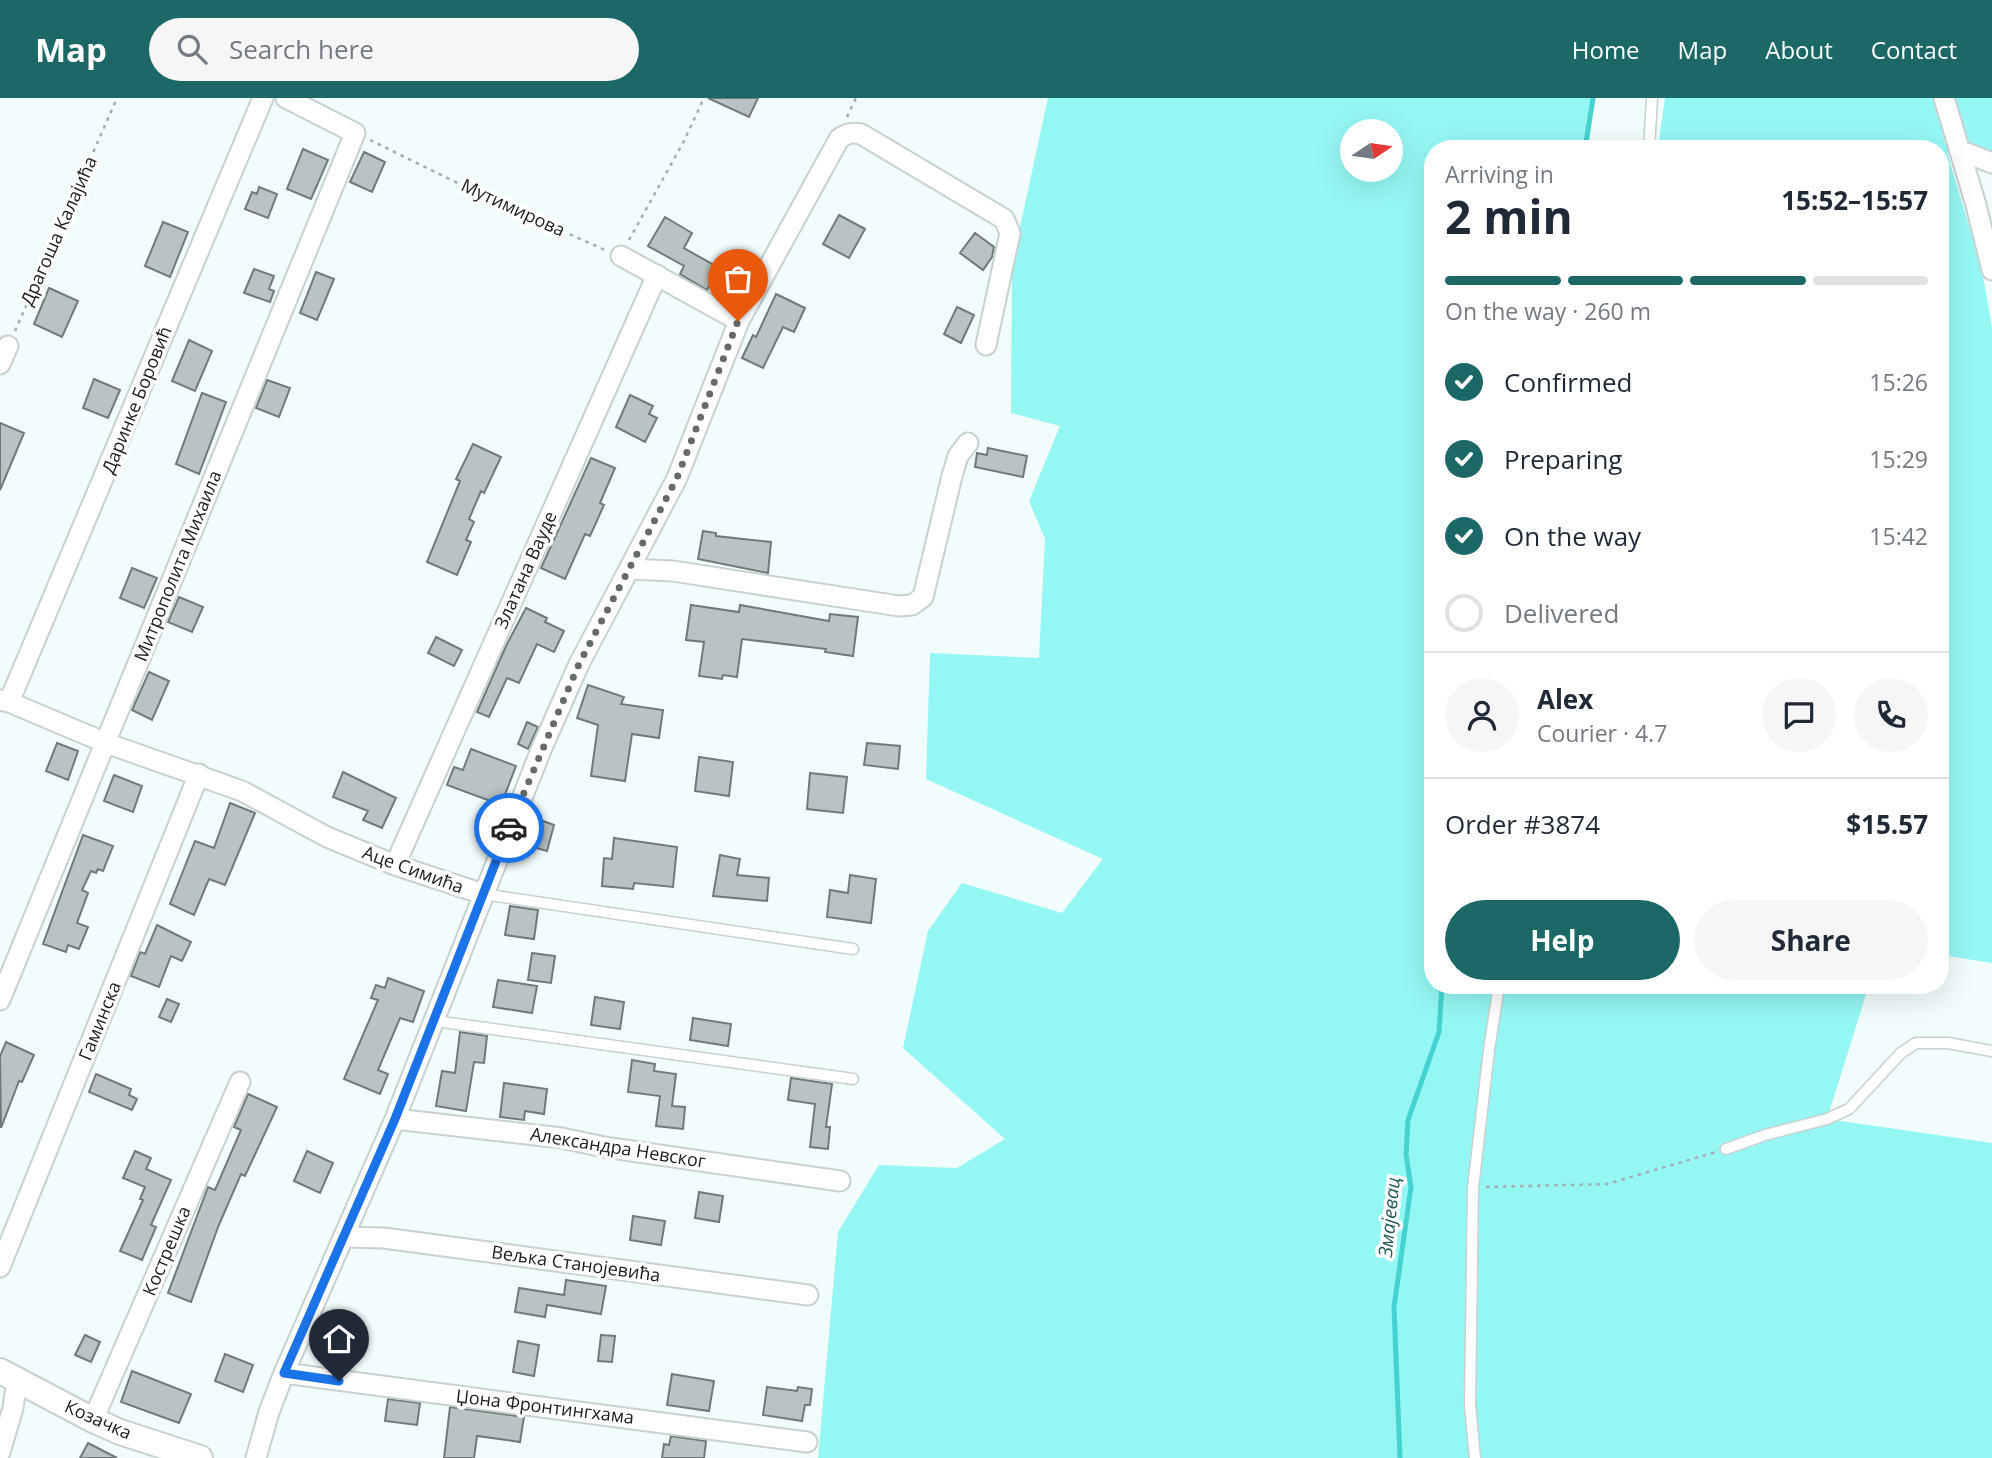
<!DOCTYPE html>
<meta charset="utf-8">
<style>
:root{--surface:#fff;--page:#f6f6f7;--text:#1f2937;--muted:#747a83;--line:#e0e1e3;--accent:#1b6866}
body{margin:0;font-family:"Open Sans",sans-serif;background:var(--page);color:var(--text);height:100vh;display:flex;flex-direction:column;font-size:26px;white-space:nowrap}
*{box-sizing:border-box;margin:0}
p{font-size:23px;color:var(--muted)}
.icon{flex:none;width:38px;height:38px;fill:none;stroke:currentColor;stroke-width:2;stroke-linecap:round;stroke-linejoin:round}
.map{position:relative;flex:1;overflow:hidden}
.side{position:absolute;left:1424px;top:42px;width:525px;height:854px;display:flex;flex-direction:column;background:var(--surface);border-radius:28px;box-shadow:0 7px 28px #0002}
.side>*{flex:none}
.needle{width:46px;rotate:77deg}
.buttons{position:absolute;left:1340px;top:21px;display:grid;gap:14px}
.buttons a{display:grid;place-items:center;width:63px;height:63px;border-radius:50%;background:var(--surface);box-shadow:0 7px 28px #0002;font-size:35px}
.pin{position:absolute;display:grid;place-items:center;width:60px;height:60px;color:#fff;margin:-72px -30px;border-radius:50% 50% 50% 0;rotate:-45deg;box-shadow:0 0 7px #0007}
.pin .icon{rotate:45deg}
.courier{position:absolute;display:grid;place-items:center;width:70px;height:70px;margin:-35px;border:5px solid #1a73e8;border-radius:50%;background:#fff;color:#222;box-shadow:0 2px 9px #0007}
.overview em{font-style:normal;font-weight:700}
.overview div{display:flex;flex-direction:column-reverse}
.overview{display:flex;align-items:center;justify-content:space-between;height:119px;padding:0 21px}
h1{font-size:46px;font-weight:700;line-height:52px}
.bar{display:grid;grid-template-columns:repeat(4,1fr);gap:10px 7px;align-content:center;height:84px;padding:0 21px}
.bar i{height:9px;border-radius:5px;background:var(--line)}
.bar .current{background:var(--accent)}
.bar p{grid-column:span 4}
.line{display:flex;align-items:center;gap:18px;padding:0 21px;border-top:2px solid var(--line)}
.line div{flex:1}
.round{display:grid;place-items:center;flex:none;width:74px;height:74px;border-radius:37px;background:var(--page)}
ol{padding:0 21px;list-style:none}
li{display:flex;align-items:center;gap:21px;height:77px}
li p{margin-inline-start:auto}
li .icon{padding:7px;border-radius:50%;background:var(--accent);color:#fff;stroke-width:4}
li:last-child{color:var(--muted)}
li i{width:38px;height:38px;border:4px solid var(--line);border-radius:50%}
.cta{display:flex;gap:14px;margin-top:auto;padding:14px 21px}
.cta a{flex:1;height:80px;border-radius:42px;background:var(--accent);color:#fff;font-size:28px;font-weight:700;line-height:80px;text-align:center}
.cta a+a{background:var(--page);color:var(--text)}
header{display:flex;align-items:center;gap:42px;box-sizing:border-box;height:98px;padding:0 35px;background:var(--accent);color:#fff}
header strong{font-size:33px}
nav{display:flex;gap:38px;margin-inline-start:auto;font-size:24px}
.search{width:490px;height:63px;background:var(--page);display:flex;align-items:center;gap:18px;box-sizing:border-box;padding:0 24px;border-radius:38px;color:var(--muted);font-size:26px}
.map>svg:first-child{display:block}
.green{fill:#95f7f4;fill-rule:evenodd}
.lines{fill:none;stroke-linecap:round;stroke-linejoin:round}
.stream{stroke:#44d3d0;stroke-width:5}
.building{fill:#b9c3c3;stroke:#707a7a;stroke-width:2}
.service-casing{stroke:#c6d1d0;stroke-width:13}
.minor-casing{stroke:#c6d1d0;stroke-width:23}
.tertiary-casing{stroke:#c6d1d0;stroke-width:28}
.path{stroke:#a4acac;stroke-width:2.5;stroke-dasharray:3.5 5;stroke-linecap:butt}
.service{stroke:#fff;stroke-width:10}
.minor{stroke:#fff;stroke-width:19}
.tertiary{stroke:#fff;stroke-width:24}
.done{stroke:#656b6b;stroke-width:7;stroke-dasharray:0 12.6}
.route{stroke:#1a73e8;stroke-width:9}
.labels{text-anchor:middle;stroke-width:7;stroke-linejoin:round;paint-order:stroke}
.street-label{font-size:18px;fill:#1a1d1d;stroke:#fff}
.water-label{font-size:19px;font-style:italic;fill:#205a58;stroke:#fff}
</style>
<header>
<strong>Map</strong>
<div class="search"><svg class="icon" aria-label="search" viewBox="0 0 24 24"><circle cx="10" cy="10" r="6"/><path d="M15 15l6 6"/></svg>Search here</div>
<nav><a>Home</a><a>Map</a><a>About</a><a>Contact</a></nav>
</header>
<div class="map">
<svg width="1992" height="1360" viewBox="0 0 1992 1360">
<rect width="100%" height="100%" fill="#f1fcfc"/>
<path class="green" d="M1048 0H1595L1584 51H1433V887H1869L1827 1021 1992 1045V1360H818L838 1134 879 1067 957 1070 1005 1041 903 950 928 833 962 785 1062 815 1103 761 926 681 930 555 1039 560 1045 441 1029 403 1060 328 1011 315 1012 166ZM1353 33H1391V72H1353Z
M1665 0H1934L1946 49 1949 0H1992V70L1947 54 1982 172 1992 230V865L1941 857V51L1658 49Z"/>
<g class="lines">
<path class="stream" d="M1585 51 1593 0
M1400 1360 1394 1209 1411 1089 1406 1057 1408 1022 1439 934 1442 887"/>
</g>
<path class="building" d="M708 0H758L749 19Z
M303 51 328 62 311 101 287 91Z
M364 54 385 64 372 94 350 84Z
M259 89 277 96 268 120 245 111 252 94 257 96Z
M839 117 865 131 849 160 823 146Z
M665 119 692 135 684 150 719 170 707 192 680 176 684 168 648 148Z
M163 124 188 134 170 179 145 168Z
M975 135 994 149 992 159 983 172 960 155Z
M254 171 274 178 269 191 274 193 270 204 244 195Z
M316 174 334 181 317 222 300 215Z
M49 190 78 203 62 239 34 226Z
M776 196 805 210 794 234 783 229 763 270 742 260 753 237 756 239Z
M957 209 974 217 961 245 944 236Z
M189 242 212 253 195 293 172 283Z
M94 281 120 292 108 320 83 310Z
M267 282 290 290 279 319 256 310Z
M202 295 226 304 199 376 176 366Z
M630 297 653 308 649 316 657 320 645 344 616 329Z
M0 325 24 335 0 392Z
M473 346 501 359 484 395 481 393 469 421 474 424 466 442 471 444 457 477 427 464 460 383 456 381Z
M988 350 1027 358 1023 379 975 369 977 355 987 357Z
M591 360 615 370 600 405 604 407 590 438 585 436 565 481 541 470Z
M703 433 716 435V438L771 444 768 475 698 461Z
M132 470 157 480 144 510 120 500Z
M179 499 203 509 192 534 168 524Z
M691 507 739 514 740 507 829 523 830 516 858 519 853 558 825 554 826 551 742 541 737 579 723 577 722 581 699 578 704 544 686 542Z
M526 510 547 520 545 524 564 533 554 554 537 546 519 585 507 580 489 619 477 614 506 548Z
M436 539 462 552 454 568 428 555Z
M149 574 169 583 152 622 132 612Z
M588 587 624 599 621 606 663 612 659 640 632 636 625 683 591 678 598 627 577 620Z
M527 624 538 629 528 651 518 646Z
M57 645 78 653 68 682 46 673Z
M867 645 900 648 898 671 864 667Z
M471 651 516 668 501 707 447 687 454 669 463 672Z
M699 659 733 664 729 698 695 693Z
M343 674 396 700 382 730 363 722 368 713 333 699Z
M810 675 847 679 843 715 807 711Z
M114 677 142 688 133 714 104 703Z
M230 705 255 715 225 787 209 781 194 817 170 806 195 743 214 750Z
M529 718 554 727 547 753 519 745Z
M83 737 113 748 103 773 98 771 96 775 91 773 82 792 88 795 77 825 88 829 79 851 68 847 66 854 43 846Z
M614 740 677 749 673 789 634 785 633 791 602 788 604 760 612 761Z
M720 757 740 761 737 777 769 780 767 803 713 798Z
M850 777 876 781 871 825 827 819 830 792 848 795Z
M510 808 538 812 534 841 505 837Z
M157 827 191 844 182 863 171 858 159 889 131 878 140 854 145 856Z
M532 855 555 858 551 885 528 882Z
M388 880 424 893 413 924 400 920 378 972 388 976 380 996 344 981 378 902 371 900 376 887 385 890Z
M498 882 537 888 532 915 493 909Z
M595 899 624 904 620 931 591 927Z
M167 901 179 906 171 924 159 919Z
M693 920 731 926 728 948 690 942Z
M460 934 487 938 484 965 474 964 466 1013 436 1008 442 973 455 975Z
M6 944 34 957 22 984 19 983 1 1030 0 958Z
M632 962 655 966 654 973 676 976 672 1008 685 1009 683 1031 656 1028 660 998 628 994Z
M96 976 131 991 129 997 137 1001 132 1012 89 994Z
M791 980 832 986 826 1029H830L828 1051 810 1049 815 1006 788 1002Z
M504 985 547 991 544 1016 525 1013 524 1022 500 1019Z
M248 996 277 1009 245 1078 241 1076 218 1129 191 1204 168 1195 208 1089 215 1092 241 1032 234 1029Z
M135 1053 151 1060 146 1071 171 1082 151 1127 156 1129 142 1162 120 1153 143 1102 140 1101 145 1089 123 1080Z
M307 1053 333 1065 320 1095 294 1083Z
M699 1094 723 1098 719 1124 695 1120Z
M633 1118 665 1123 661 1147 630 1142Z
M566 1182 606 1188 601 1216 547 1207 545 1219 515 1214 519 1190 564 1197Z
M85 1237 100 1244 91 1264 75 1257Z
M601 1237 615 1238 612 1264 598 1263Z
M518 1243 539 1247 534 1278 513 1274Z
M225 1256 253 1267 243 1294 215 1283Z
M132 1273 191 1296 179 1325 121 1304Z
M672 1276 714 1283 709 1313 667 1307Z
M767 1289 797 1293 798 1289 812 1291 810 1307H805L802 1323 763 1317Z
M388 1301 420 1305 417 1327 385 1323Z
M450 1309 524 1319 520 1344 477 1338 474 1360H444Z
M671 1338 706 1343 704 1360H662L664 1346 669 1347Z
M88 1345 117 1360H80Z"/>
<g class="lines">
<g class="service-casing">
<path id="service" d="M1649 51 1652 0
M483 796 853 851
M435 923 853 981
M1726 1051 1765 1037 1827 1021 1849 1011 1901 955 1916 945H1948L1992 953
M1475 1360 1470 1307 1473 1090 1489 952 1499 887"/>
</g>
<g class="minor-casing">
<path id="minor" d="M1944 0 1976 107 1992 172
M1959 52 1992 65
M621 158 739 223
M0 266 8 248
M629 471 673 473 899 508 912 507 923 499 952 378 958 358 968 345
M0 602 9 604 106 645 242 693 327 739 395 767 483 796
M9 604 263 0
M395 767 657 177
M0 902 355 35 286 0
M395 1021 562 1040 604 1049 840 1083
M345 1139 384 1140 808 1197
M0 1169 199 676
M284 1275 807 1344
M93 1322 240 984
M0 1354 13 1310 17 1282
M256 1360 269 1314 284 1275 395 1021 541 652 579 566 677 380 739 223 839 41C846 35 852 34 861 36L1004 121 1010 135 986 247"/>
</g>
<g class="tertiary-casing">
<path id="tertiary" d="M0 1273 93 1322 120 1334 200 1360"/>
</g>
<path class="path" d="M847 19 856 0
M370 42 482 97 605 152
M629 142 684 43 704 0
M15 233 117 0
M1486 1089 1607 1086 1716 1054"/>
<use href="#service" class="service"/>
<use href="#minor" class="minor"/>
<use href="#tertiary" class="tertiary"/>
</g>
<g class="lines">
<path class="done" d="M509 730 579 566 677 380 738 223"/>
<path class="route" d="M339 1283 284 1275 395 1021 509 730"/>
</g>
<g class="labels">
<g class="street-label">
<text transform="translate(513 110) rotate(25)" y="6">Мутимирова</text>
<text transform="translate(59 133) rotate(-66)" y="6">Драгоша Калајића</text>
<text transform="translate(137 302) rotate(-68)" y="6">Даринке Боровић</text>
<text transform="translate(178 468) rotate(-68)" y="6">Митрополита Михаила</text>
<text transform="translate(526 472) rotate(-66)" y="6">Златана Вауде</text>
<text transform="translate(413 772) rotate(20)" y="6">Аце Симића</text>
<text transform="translate(100 923) rotate(-68)" y="6">Гаминска</text>
<text transform="translate(618 1050) rotate(9)" y="6">Александра Невског</text>
<text transform="translate(167 1153) rotate(-67)" y="6">Кострешка</text>
<text transform="translate(576 1166) rotate(8)" y="6">Вељка Станојевића</text>
<text transform="translate(545 1309) rotate(7)" y="6">Џона Фронтингхама</text>
<text transform="translate(98 1322) rotate(24)" y="6">Козачка</text>
</g>
<g class="water-label">
<text transform="translate(1389 1119) rotate(-84)" y="7">Змајевац</text>
</g>
</g>
</svg>
<div class="buttons">
<a><svg class="needle" viewBox="-14 -14 28 28"><path d="M0-13l5 13h-10z" fill="#e53935"/><path d="M0 13l5-13h-10z" fill="#747a83"/></svg></a>
</div>
<div class="pin" style="left:738px;top:223px;background:#ea580c"><svg class="icon" aria-label="bag" viewBox="0 0 24 24"><path d="M5 8h14l-1 12H6zM9 8a3 3 0 0 1 6 0"/></svg></div>
<div class="pin" style="left:339px;top:1283px;background:#1f2937"><svg class="icon" aria-label="home" viewBox="0 0 24 24"><path d="M3 11l9-7 9 7M6 9v11h12V9"/></svg></div>
<div class="courier" style="left:509px;top:730px"><svg class="icon" aria-label="car" viewBox="0 0 24 24"><path d="M5 17H2v-5l4-1 3-4h7l3 4 3 1v5h-3M9 17h6M6 11h13"/><circle cx="7" cy="17" r="2"/><circle cx="17" cy="17" r="2"/></svg></div>
<section class="side">
<div class="overview"><div><h1>2 min</h1><p>Arriving in</p></div><em>15:52–15:57</em></div>
<div class="bar"><i class="current"></i><i class="current"></i><i class="current"></i><i></i><p>On the way · 260 m</p></div>
<ol>
<li><svg class="icon" aria-label="check" viewBox="0 0 24 24"><path d="M5 12l5 5 9-10"/></svg>Confirmed<p>15:26</p></li>
<li><svg class="icon" aria-label="check" viewBox="0 0 24 24"><path d="M5 12l5 5 9-10"/></svg>Preparing<p>15:29</p></li>
<li><svg class="icon" aria-label="check" viewBox="0 0 24 24"><path d="M5 12l5 5 9-10"/></svg>On the way<p>15:42</p></li>
<li><i></i>Delivered</li>
</ol>
<div class="line" style="height:126px"><a class="round"><svg class="icon" aria-label="person" viewBox="0 0 24 24"><circle cx="12" cy="8" r="4"/><path d="M4 21q1-7 8-7t8 7"/></svg></a><div><b>Alex</b><p>Courier · 4.7</p></div><a class="round"><svg class="icon" aria-label="chat" viewBox="0 0 24 24"><path d="M4 5h16v11H9l-5 4z"/></svg></a><a class="round"><svg class="icon" aria-label="phone" viewBox="0 0 24 24"><path d="M5 4h4l2 5-3 2q2 4 5 5l2-3 5 2v4C11 20 4 13 5 4z"/></svg></a></div>
<div class="line" style="height:91px"><div>Order #3874</div><b>$15.57</b></div>
<div class="cta"><a>Help</a><a>Share</a></div>
</section>
</div>
